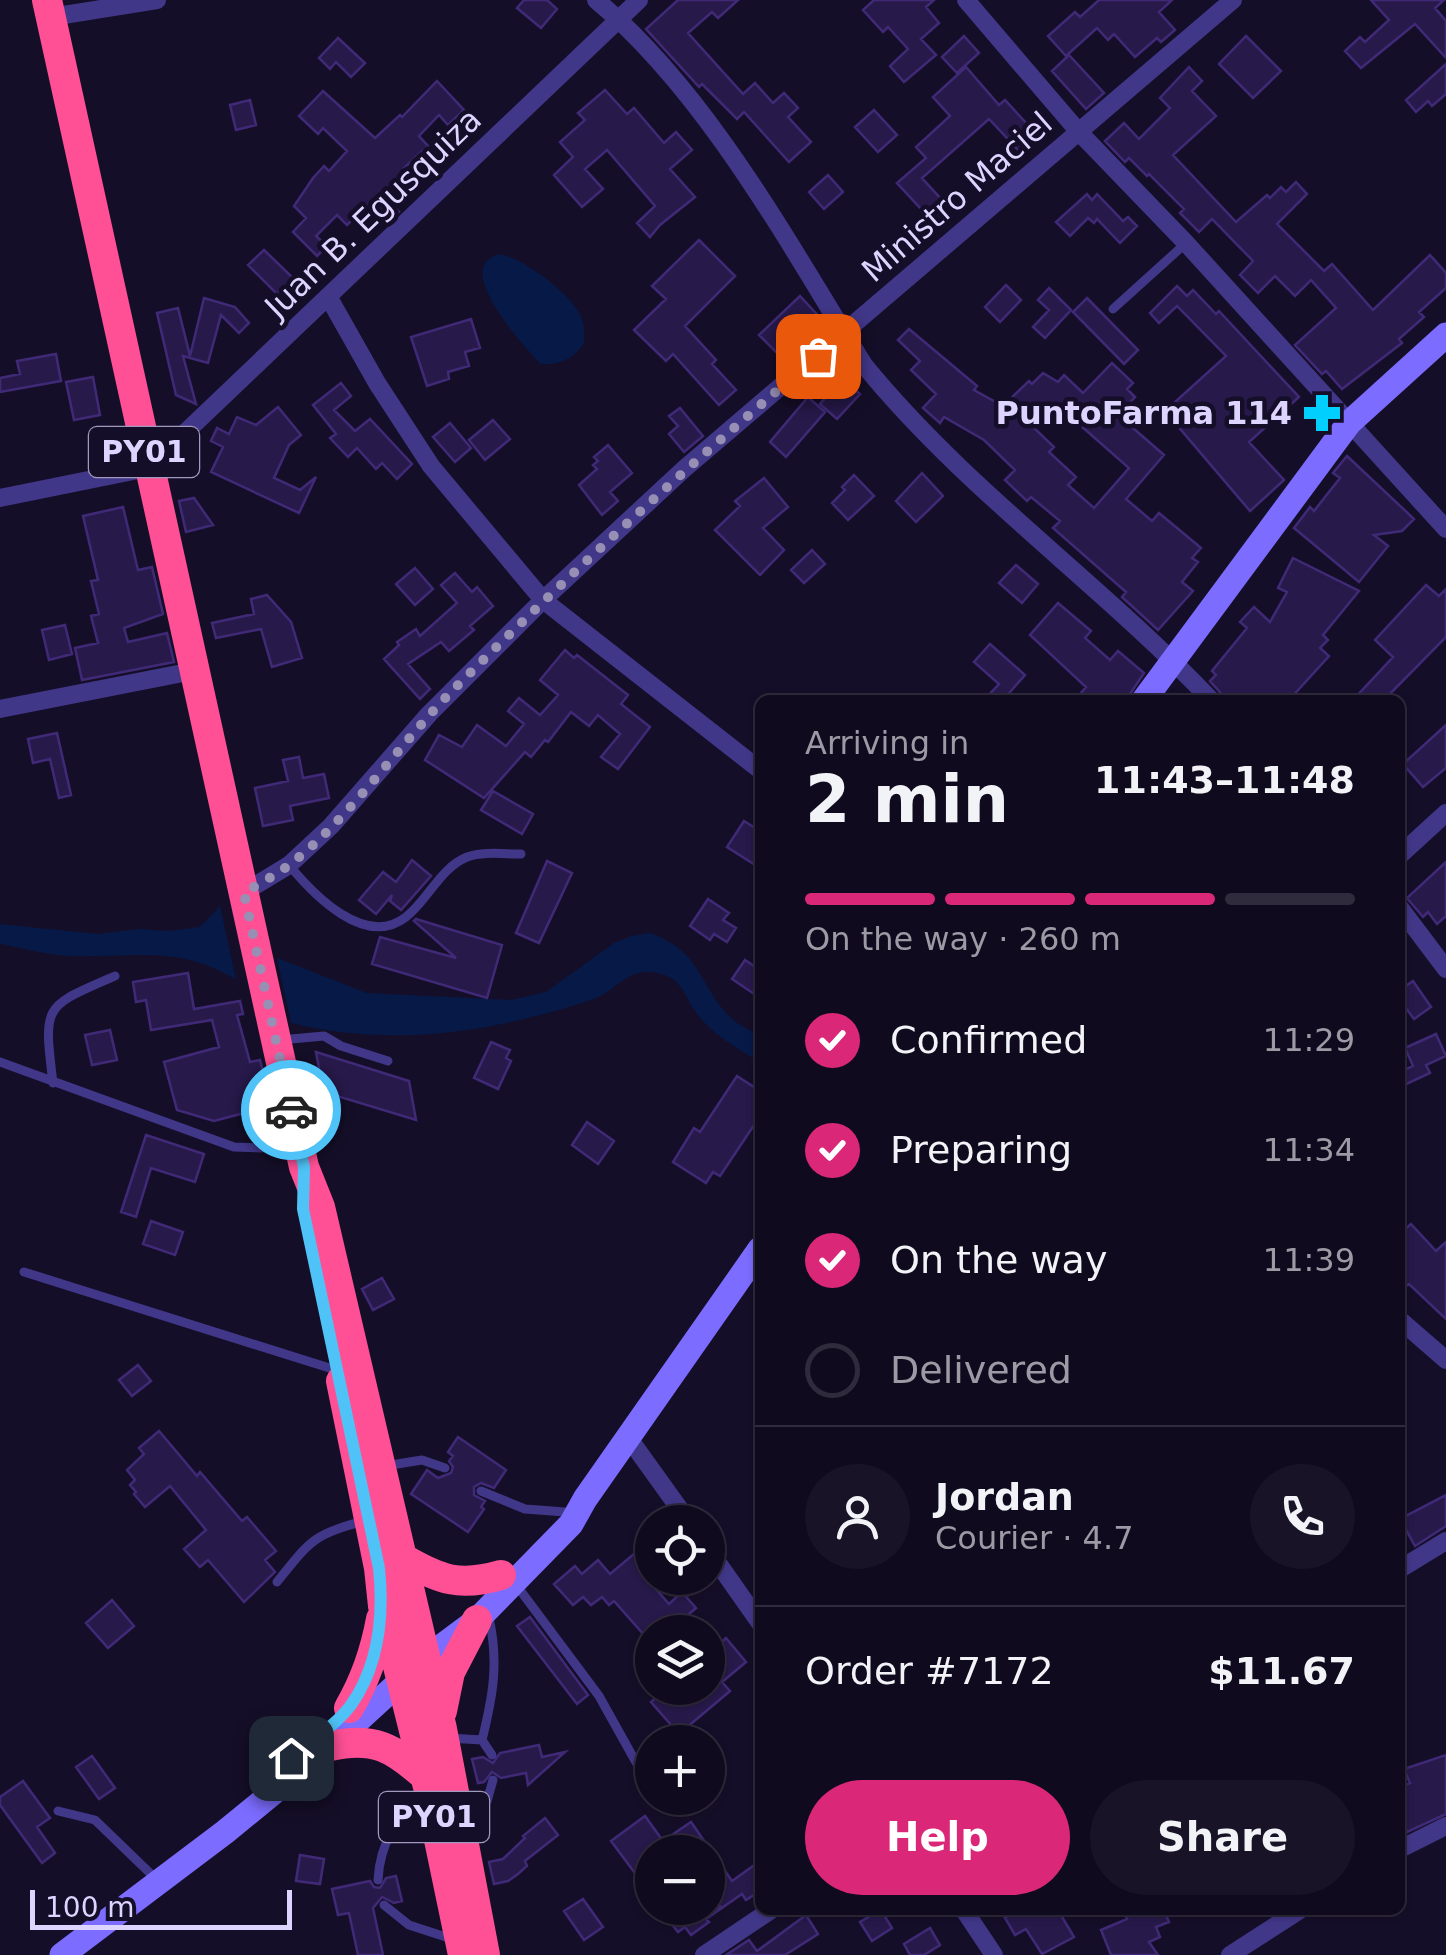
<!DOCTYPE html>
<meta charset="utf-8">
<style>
:root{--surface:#100a1e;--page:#191327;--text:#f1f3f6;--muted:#9c9aa4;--line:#302b3c;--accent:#db2777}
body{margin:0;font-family:"DejaVu Sans",sans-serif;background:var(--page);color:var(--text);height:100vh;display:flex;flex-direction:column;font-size:38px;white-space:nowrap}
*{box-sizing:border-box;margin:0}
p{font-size:32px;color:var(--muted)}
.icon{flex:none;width:55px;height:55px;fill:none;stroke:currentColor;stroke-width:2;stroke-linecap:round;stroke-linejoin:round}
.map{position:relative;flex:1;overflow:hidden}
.details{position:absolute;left:755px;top:695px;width:650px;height:1220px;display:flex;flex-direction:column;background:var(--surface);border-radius:15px;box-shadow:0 2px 8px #0004,0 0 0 2px var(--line)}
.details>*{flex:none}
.buttons{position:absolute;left:635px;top:1505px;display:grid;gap:20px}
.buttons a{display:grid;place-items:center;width:90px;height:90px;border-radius:50%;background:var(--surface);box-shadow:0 2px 8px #0004,0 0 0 2px var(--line);font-size:50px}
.scale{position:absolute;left:30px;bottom:25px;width:262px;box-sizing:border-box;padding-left:10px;border:5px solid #ddd5ff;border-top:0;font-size:28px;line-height:35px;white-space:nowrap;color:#ddd5ff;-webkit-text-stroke:8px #150e28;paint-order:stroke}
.pin{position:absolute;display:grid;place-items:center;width:85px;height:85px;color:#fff;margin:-42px;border-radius:20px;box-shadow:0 5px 15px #0006}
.courier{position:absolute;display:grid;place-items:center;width:100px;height:100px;margin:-50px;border:8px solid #4fc3f7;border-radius:50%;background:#fff;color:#222;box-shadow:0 2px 12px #0007}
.summary em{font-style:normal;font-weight:600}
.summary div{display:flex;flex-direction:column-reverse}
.summary{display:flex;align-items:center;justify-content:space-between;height:170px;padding:0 50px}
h1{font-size:65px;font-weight:600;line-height:75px}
.bar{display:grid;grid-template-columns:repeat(4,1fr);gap:15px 10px;align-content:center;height:120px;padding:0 50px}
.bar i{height:12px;border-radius:8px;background:var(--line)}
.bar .active{background:var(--accent)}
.bar p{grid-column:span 4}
.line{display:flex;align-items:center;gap:25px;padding:0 50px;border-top:2px solid var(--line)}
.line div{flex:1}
.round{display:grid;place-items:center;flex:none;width:105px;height:105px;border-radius:52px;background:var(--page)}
ol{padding:0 50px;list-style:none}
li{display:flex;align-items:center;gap:30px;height:110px}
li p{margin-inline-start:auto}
li .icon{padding:10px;border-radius:50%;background:var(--accent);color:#fff;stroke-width:4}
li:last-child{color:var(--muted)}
li i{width:55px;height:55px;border:5px solid var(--line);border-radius:50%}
.primary-button{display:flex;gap:20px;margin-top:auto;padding:20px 50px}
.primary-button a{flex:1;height:115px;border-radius:60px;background:var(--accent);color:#fff;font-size:40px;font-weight:600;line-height:115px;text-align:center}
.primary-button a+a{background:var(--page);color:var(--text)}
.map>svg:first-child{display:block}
.water{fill:#071947}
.building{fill:#27194a;stroke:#402a77;stroke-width:2.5;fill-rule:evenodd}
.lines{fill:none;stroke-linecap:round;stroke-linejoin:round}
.lane{stroke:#413789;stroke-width:9}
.street{stroke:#413789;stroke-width:18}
.secondary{stroke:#7c6cff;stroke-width:25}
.highway{stroke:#ff5095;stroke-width:30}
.done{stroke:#978fb4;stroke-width:10;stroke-dasharray:0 18}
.route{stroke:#4fc3f7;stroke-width:12}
.labels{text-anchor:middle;stroke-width:9;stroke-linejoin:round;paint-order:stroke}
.shield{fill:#150e28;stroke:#a199be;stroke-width:2.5}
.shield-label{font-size:30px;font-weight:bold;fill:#ddd5ff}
.street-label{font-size:32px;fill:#ddd5ff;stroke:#150e28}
.poi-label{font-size:32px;font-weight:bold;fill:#ddd5ff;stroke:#150e28;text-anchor:end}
</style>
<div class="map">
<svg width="1446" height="1955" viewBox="0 0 1446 1955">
<rect width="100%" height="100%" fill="#150e28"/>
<path class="water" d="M501 254C527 261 572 294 582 319 585 327 584 334 584 343 575 358 558 366 541 364 525 348 448 264 501 254Z
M220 906 236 980C179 944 133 958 69 956 46 955 23 948 0 944V924L98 934 138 929 167 931 200 927Z
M650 933C702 951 698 985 732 1019 740 1026 751 1030 760 1036V1063C737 1047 711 1035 695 1011 686 998 682 982 667 976 628 961 621 990 591 1000 493 1032 392 1048 291 1023L277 958 367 993 511 1000 546 992 614 943 631 936Z"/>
<path class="building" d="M524 0H547L557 9 541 28 517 8Z
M678 0H738L718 18 712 12 688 33 743 94 755 83 773 103 784 93 798 108 788 117 811 142 789 162 744 112 737 119 702 84 699 87 646 29Z
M874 0H934L926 7 939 23 921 39 936 55 904 82 890 66 908 49 888 27 883 32 863 10Z
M1099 0H1172L1159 12 1175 30 1161 42 1157 38 1135 57 1114 34 1108 40 1097 28 1066 56 1048 36 1075 12 1080 17Z
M1371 0H1444L1435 8 1446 21V58L1415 24 1361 68 1345 51 1360 37 1365 42 1389 20Z
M964 36 979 53 957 73 942 57Z
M1246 36 1281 71 1253 98 1219 64Z
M338 38 365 63 351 77 336 62 330 69 319 58Z
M1069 55 1104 93 1086 109 1052 71Z
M1446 64V94L1432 106 1428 101 1416 112 1406 100Z
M966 67 999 105 1005 100 1038 136 1020 152 989 119 922 178 951 210 935 224 897 183 926 158 916 147 950 116 933 97Z
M1189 67 1202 81 1192 91 1216 116 1173 155 1236 222 1267 195 1270 198 1281 187 1286 192 1296 182 1307 194 1277 224 1324 271 1332 264 1373 310 1430 255 1446 273V288L1419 312 1424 317 1399 339 1402 343 1342 389 1326 371 1322 374 1295 345 1336 308 1311 280 1295 296 1275 276 1258 293 1240 275 1253 261 1212 219 1199 232 1180 213 1184 209 1149 174 1147 176 1129 158 1125 162 1105 141 1124 123 1139 139 1170 108 1160 98Z
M437 81 464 110 448 125 439 115 419 136 428 146 404 168 417 180 393 205 399 212 387 223 367 205 347 225 337 215 316 236 327 246 317 256 293 232 306 218 294 206 313 178 324 166 329 171 347 151 323 128 318 134 299 116 323 91 375 138 400 115 402 117Z
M605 90 627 114 634 108 664 143 676 132 692 150 670 169 695 197 660 225 650 237 637 223 655 206 607 150 585 169 603 189 582 207 554 175 573 157 560 142 585 120 578 113Z
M250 100 256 125 236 130 230 105Z
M874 110 897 135 878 152 855 127Z
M828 175 843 192 824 209 809 192Z
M1087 194 1092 200 1097 194 1123 221 1128 217 1137 226 1120 243 1097 219 1094 223 1088 218 1070 236 1056 222Z
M699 240 735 276 685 326 716 360 712 364 736 390 719 405 673 354 666 361 634 330 666 299 652 286Z
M264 250 293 278 277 294 248 265Z
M1006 285 1021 300 1000 322 985 307Z
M1177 286 1187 296 1193 290 1216 314 1219 311 1299 397 1249 442 1284 480 1250 511 1165 411 1226 356 1177 306 1159 323 1150 313Z
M1049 288 1071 310 1045 338 1033 327 1049 310 1038 300Z
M800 296 823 321 784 360 759 335Z
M204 298 235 307 249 323 239 333 221 315 208 363 183 356 196 404 176 395 157 313 178 308 190 356Z
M1087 298 1138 350 1124 364 1073 312Z
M471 319 480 348 465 352 469 366 448 372 449 379 427 386 411 337Z
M909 329 977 386 974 390 1003 406 1029 381 1032 384 1043 373 1058 382 1064 375 1083 393 1112 363 1133 383 1127 389 1135 397 1118 415 1164 455 1126 499 1152 521 1159 513 1201 548 1192 558 1198 562 1182 582 1193 591 1158 630 1122 597 1126 592 1053 528 1060 521 1031 497 1027 501 1005 480 1015 470 984 440 944 417 940 423 923 408 936 394 911 370 920 361 898 340ZM1056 404 1129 468 1094 508 1068 485 1076 477 1049 452 1054 447 1033 427Z
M56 354 61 381 0 392V378L20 374 17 361Z
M93 377 100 415 74 420 66 382Z
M842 379 860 394 837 419 820 404Z
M341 383 351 396 334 410 355 431 370 419 412 464 397 479 382 463 376 469 357 448 348 457 330 438 336 434 313 405Z
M808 397 825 412 786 457 770 442Z
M278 407 301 435 289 445 274 478 300 490 316 477 299 513 211 472 223 447 211 441 217 428 229 434 237 417 256 425Z
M680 408 703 436 684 452 669 434 678 426 669 416Z
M493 420 510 439 485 460 469 440Z
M450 423 471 448 455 462 433 437Z
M608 445 632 473 610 492 618 501 602 515 579 485 597 469 593 465 598 461 594 457Z
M1347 456 1414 519 1402 531 1374 535 1388 546 1359 582 1294 528 1310 507 1314 511 1340 478 1333 473Z
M922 473 943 496 916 522 896 501Z
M854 475 874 496 848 520 832 503 845 490 842 487Z
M764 478 788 507 763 528 784 550 760 575 715 530 740 506 735 501Z
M194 498 213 525 186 532 179 501Z
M123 507 138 570 152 567 163 614 124 628 128 642 167 633 174 662 82 680 75 648 98 643 91 616 99 614 91 581 98 580 83 516Z
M812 550 825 564 804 583 791 570Z
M1293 558 1359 591 1323 635 1328 640 1320 648 1329 656 1289 700H1227L1210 681 1216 675 1212 671 1247 628 1240 622 1254 607 1270 622 1287 592 1278 588Z
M1016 565 1038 584 1022 603 999 583Z
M415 568 433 589 415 605 396 584Z
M455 573 472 592 477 587 493 606 470 626 474 630 449 651 441 642 408 664 430 689 420 699 384 659 399 645 397 642 416 629 420 636 457 603 441 585Z
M1426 585 1439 596 1446 589V637L1384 700H1353L1393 657 1375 640Z
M267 595 291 622 302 658 272 667 261 629 216 638 212 623 254 614 251 599Z
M1058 603 1091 631 1085 638 1110 660 1118 651 1144 673 1126 700H1075L1086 687 1030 635Z
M65 625 72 654 49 660 42 630Z
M990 644 1025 675 1003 700H984L999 684 974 662Z
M565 650 574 658 577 655 628 695 621 704 650 727 618 769 601 757 620 734 598 715 589 726 571 712 548 742 545 740 531 757 525 752 484 798 425 760 439 735 462 747 477 725 506 746 524 724 508 711 519 698 540 715 558 695 540 680Z
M1446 725V768L1423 787 1403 764Z
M57 733 71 795 59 798 50 759 33 763 28 739Z
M299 757 303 778 324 774 329 798 290 806 293 820 263 826 255 788 288 781 283 760Z
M493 791 533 814 522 834 481 810Z
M744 821 760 831V868L727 847Z
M412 860 431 876 401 910 390 901 392 895 376 914 359 900 383 872 396 882Z
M547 861 572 873 539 943 516 933Z
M1446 862V916L1437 924 1428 912 1423 917 1407 898Z
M708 899 729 913 723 920 736 928 727 942 714 934 710 940 690 926Z
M416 919 502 945 487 998 372 964 380 937 456 958 414 921Z
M745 960 760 970V998L732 979Z
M188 973 194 1009 240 1001 243 1014 237 1015 250 1062 260 1060 267 1088 258 1090 263 1108 214 1121 177 1110 164 1062 219 1047 212 1020 151 1030 146 1000 136 1002 133 982Z
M1413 981 1431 1007 1414 1019 1400 1000V990Z
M110 1030 117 1060 92 1065 85 1035Z
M1436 1034 1446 1056 1426 1065 1430 1073 1400 1087V1072L1413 1066 1405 1048Z
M491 1042 510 1050 506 1058 511 1061 498 1089 474 1078Z
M316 1052 409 1081 416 1120 334 1095 325 1100Z
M737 1076 760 1091V1116L720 1176 713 1172 706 1183 673 1162 694 1128 700 1132Z
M587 1122 614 1141 598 1164 572 1145Z
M146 1135 204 1154 195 1182 151 1168 136 1217 121 1212Z
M151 1221 183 1232 175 1255 143 1244Z
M1411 1224 1436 1251 1446 1242V1319L1409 1284 1400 1290V1233Z
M382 1278 394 1299 373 1310 362 1289Z
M138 1365 151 1381 132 1396 119 1380Z
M159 1431 197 1476 200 1472 242 1521 247 1517 276 1551 265 1560 275 1572 244 1602 208 1560 200 1567 184 1549 206 1530 170 1486 145 1507 134 1494 136 1492 130 1485 135 1480 127 1470 144 1454 139 1448Z
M458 1437 506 1470 494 1488 481 1483 474 1487V1495L485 1501 481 1507 484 1509 468 1532 411 1494 427 1470 438 1478 451 1473 453 1467 449 1461 453 1456 448 1452Z
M1446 1495V1526L1415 1546 1400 1519Z
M641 1548 652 1562 642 1573 669 1604 682 1592 696 1608 668 1632H652V1644L614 1601 609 1605 602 1597 591 1605 583 1597 573 1605 554 1584 575 1566 582 1574 598 1560 610 1574Z
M112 1600 134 1626 108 1648 86 1623Z
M530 1617 588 1695 577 1704 517 1626Z
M726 1638 746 1662 722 1682 730 1691 686 1728 697 1742H672L664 1732 672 1726 651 1702 667 1688H708V1654Z
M539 1745 542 1757 565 1752 528 1785 526 1773 501 1778 492 1772 484 1782 478 1783 472 1759 483 1757 493 1763 500 1753Z
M1446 1755V1814L1407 1832 1400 1815V1787L1410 1783 1404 1769Z
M92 1756 115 1788 99 1799 76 1767Z
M23 1781 50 1818 37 1827 55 1853 42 1863 0 1805V1797Z
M645 1816 663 1841 691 1822 732 1881 760 1861V1891L746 1900 742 1894 706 1919 709 1922 691 1935 685 1927 678 1932 659 1908H721L708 1888V1852H652V1896L611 1841Z
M545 1818 558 1835 525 1861 527 1866 518 1874 508 1881 494 1884 489 1862 503 1859 525 1838 523 1836Z
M300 1855 324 1859 320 1884 296 1881Z
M396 1876 402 1901 394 1903 382 1897 373 1908 383 1955H358L349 1913 338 1915 332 1889 370 1881 374 1887 380 1888 386 1878Z
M583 1899 603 1927 584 1940 564 1911Z
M881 1910 892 1928 872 1941 860 1922Z
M1018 1910H1058L1074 1937 1042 1954 1026 1929 1015 1935 1005 1918Z
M1138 1910H1164L1169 1922 1156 1927 1160 1937 1149 1942 1158 1955H1111L1101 1930 1127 1919 1125 1915Z
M806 1915 818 1934 785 1955H726L749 1940 757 1951Z
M930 1928 940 1945 924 1955H910L904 1944Z"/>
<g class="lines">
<path class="lane" d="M1113 309 1186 243
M289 865C313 894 365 949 406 917 428 900 440 868 467 857 483 851 504 854 521 854
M280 1040 324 1036 341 1046 388 1061
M0 1062 234 1147 262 1148 295 1140
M53 1083C43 1003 44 1007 115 976
M24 1272 339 1371
M385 1466 422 1460 445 1468
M481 1491 525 1509 565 1512
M277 1582C309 1542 314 1533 365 1521
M517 1586 599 1696 652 1791
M449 1738 482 1740 492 1755
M482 1740C493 1696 499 1662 489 1618
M58 1811 95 1820 155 1878
M467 1828 487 1801 493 1780
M378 1880C380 1841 397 1820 423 1792
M384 1905 409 1925 452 1939"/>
<path class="street" d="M596 0C706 91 789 244 864 365 966 490 1100 583 1211 700
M966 0 1078 131 1186 243 1446 529
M51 17 157 0
M329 298 377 383 431 466 543 600 760 770
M0 498 148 468 639 0
M0 709 193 671
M1400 855 1446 813
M243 893 289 865 331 826 429 714 543 600 684 469 1233 0
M1400 908 1446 969
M1400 1320 1446 1360
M628 1437 689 1522
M708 1549 760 1623
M1400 1569 1446 1541
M1400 1849 1446 1826
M964 1910 994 1955
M704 1955 771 1910
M1230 1955 1300 1910"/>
<path class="secondary" d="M1144 700 1349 423 1446 335
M62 1955 225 1832 330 1746 426 1658 477 1620 571 1524 585 1499 760 1249"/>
<path class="highway" d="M47 0 304 1167 320 1207 442 1729 485 1955
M341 1381 379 1568 383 1606 428 1787 463 1955
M404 1559C440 1580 460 1587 501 1575
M349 1708C366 1679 375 1652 381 1619
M442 1711 450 1672 477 1620
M330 1746C374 1736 393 1748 425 1776"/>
</g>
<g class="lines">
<path class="done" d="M291 1110 244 893C258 884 275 876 289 865 348 821 401 742 454 689 571 572 692 462 818 356"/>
<path class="route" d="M291 1110 304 1167 303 1209 379 1568C384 1616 379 1665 351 1705 336 1725 310 1742 291 1758"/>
</g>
<defs>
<g id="pharmacy-bare" transform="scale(3)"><path d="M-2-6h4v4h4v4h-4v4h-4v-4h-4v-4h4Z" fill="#01d0ff" stroke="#150e28" stroke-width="2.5" paint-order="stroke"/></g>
</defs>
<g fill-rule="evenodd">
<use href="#pharmacy-bare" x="1322" y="413"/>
</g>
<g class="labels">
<g class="shield">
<rect x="89" y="427" width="110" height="50" rx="8"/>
<rect x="379" y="1792" width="110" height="50" rx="8"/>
</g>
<g class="shield-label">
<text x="144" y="462">PY01</text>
<text x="434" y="1827">PY01</text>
</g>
<g class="street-label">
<text transform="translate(957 197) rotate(-41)" y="11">Ministro Maciel</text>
<text transform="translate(373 213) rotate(-44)" y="11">Juan B. Egusquiza</text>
</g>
<g class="poi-label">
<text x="1292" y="424">PuntoFarma 114</text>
</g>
</g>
</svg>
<div class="buttons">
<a><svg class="icon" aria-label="locate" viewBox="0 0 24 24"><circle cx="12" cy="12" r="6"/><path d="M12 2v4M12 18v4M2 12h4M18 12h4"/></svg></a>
<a><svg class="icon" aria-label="layers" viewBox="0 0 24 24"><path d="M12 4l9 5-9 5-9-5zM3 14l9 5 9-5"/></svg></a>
<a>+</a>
<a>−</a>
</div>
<div class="scale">100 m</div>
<div class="pin" style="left:818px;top:356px;background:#ea580c"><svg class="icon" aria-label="bag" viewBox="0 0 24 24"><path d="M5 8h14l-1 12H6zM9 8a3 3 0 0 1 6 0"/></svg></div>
<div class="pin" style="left:291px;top:1758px;background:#1f2937"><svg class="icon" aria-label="home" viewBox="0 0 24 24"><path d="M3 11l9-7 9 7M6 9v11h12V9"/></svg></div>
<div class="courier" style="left:291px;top:1110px"><svg class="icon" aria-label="car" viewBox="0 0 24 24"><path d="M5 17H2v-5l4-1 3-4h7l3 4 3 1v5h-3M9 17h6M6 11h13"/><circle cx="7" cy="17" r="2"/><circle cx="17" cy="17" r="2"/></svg></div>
<section class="details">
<div class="summary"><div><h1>2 min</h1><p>Arriving in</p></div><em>11:43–11:48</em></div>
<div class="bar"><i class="active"></i><i class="active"></i><i class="active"></i><i></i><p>On the way · 260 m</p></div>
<ol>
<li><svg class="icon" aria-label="check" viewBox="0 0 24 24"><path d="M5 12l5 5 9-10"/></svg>Confirmed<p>11:29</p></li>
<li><svg class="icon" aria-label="check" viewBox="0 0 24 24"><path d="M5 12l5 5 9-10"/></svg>Preparing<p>11:34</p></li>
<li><svg class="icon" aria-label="check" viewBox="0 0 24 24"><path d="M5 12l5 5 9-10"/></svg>On the way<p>11:39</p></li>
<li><i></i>Delivered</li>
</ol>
<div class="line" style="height:180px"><a class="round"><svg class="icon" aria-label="person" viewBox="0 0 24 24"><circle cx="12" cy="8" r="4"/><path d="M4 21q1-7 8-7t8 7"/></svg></a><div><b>Jordan</b><p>Courier · 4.7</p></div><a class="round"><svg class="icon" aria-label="phone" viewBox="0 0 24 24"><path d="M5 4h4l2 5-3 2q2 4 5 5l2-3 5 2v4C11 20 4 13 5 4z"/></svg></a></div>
<div class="line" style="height:130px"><div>Order #7172</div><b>$11.67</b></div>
<div class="primary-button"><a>Help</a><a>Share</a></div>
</section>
</div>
